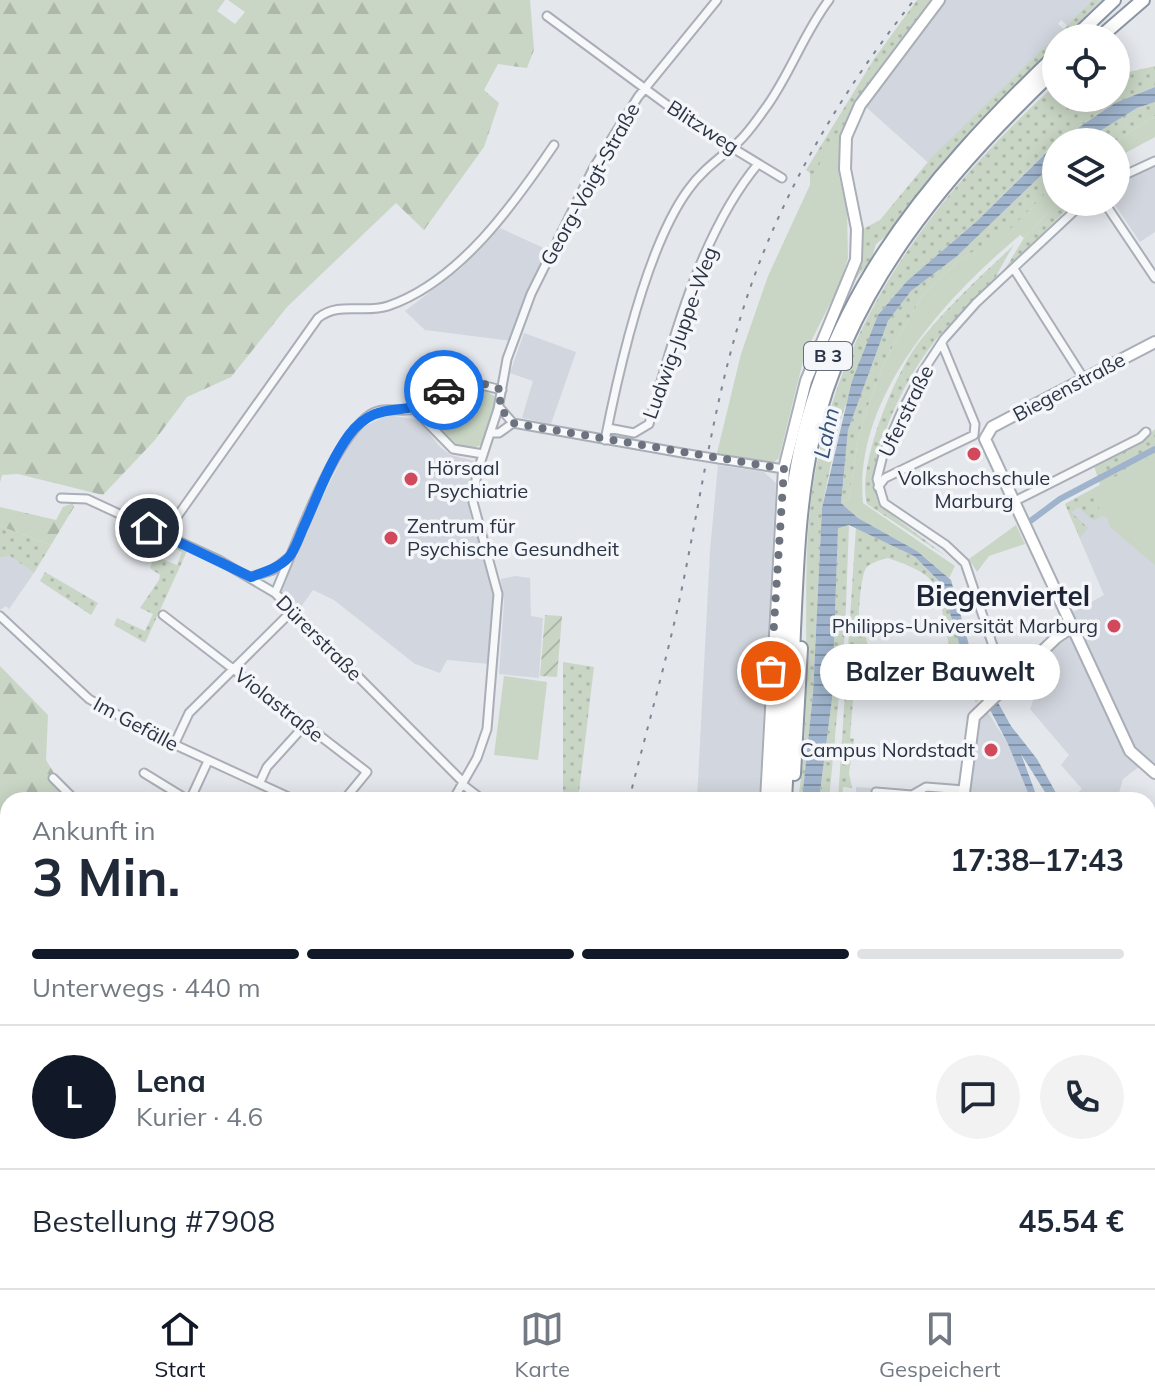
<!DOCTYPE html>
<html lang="de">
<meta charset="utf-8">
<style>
:root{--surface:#fff;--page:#f2f2f3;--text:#1f2937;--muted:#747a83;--line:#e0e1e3;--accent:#111827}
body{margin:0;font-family:Mulish,sans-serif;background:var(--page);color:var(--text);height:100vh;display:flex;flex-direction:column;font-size:30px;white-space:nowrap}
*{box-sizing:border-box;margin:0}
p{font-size:26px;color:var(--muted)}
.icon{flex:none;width:44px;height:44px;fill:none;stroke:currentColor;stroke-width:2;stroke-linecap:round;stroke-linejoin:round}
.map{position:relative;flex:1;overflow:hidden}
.panel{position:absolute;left:0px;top:792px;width:1156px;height:496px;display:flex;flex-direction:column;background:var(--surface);border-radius:24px 24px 0 0;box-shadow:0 4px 20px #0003}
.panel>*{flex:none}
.fabs{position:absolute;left:1042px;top:24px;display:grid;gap:16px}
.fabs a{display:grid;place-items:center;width:88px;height:88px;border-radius:50%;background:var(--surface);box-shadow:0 4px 20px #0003;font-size:40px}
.pin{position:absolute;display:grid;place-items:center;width:68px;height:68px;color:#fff;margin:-34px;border:4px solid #fff;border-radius:50%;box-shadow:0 2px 8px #0007}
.courier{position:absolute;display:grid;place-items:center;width:80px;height:80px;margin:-40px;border:6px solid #1a73e8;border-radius:50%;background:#fff;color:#222;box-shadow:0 2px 10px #0007}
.bubble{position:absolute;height:56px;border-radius:28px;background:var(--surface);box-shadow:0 4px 20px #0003;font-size:26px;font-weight:700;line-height:56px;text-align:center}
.summary em{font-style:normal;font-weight:700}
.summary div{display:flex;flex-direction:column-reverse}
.summary{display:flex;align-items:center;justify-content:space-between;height:136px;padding:0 32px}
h1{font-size:52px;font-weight:700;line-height:60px}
.bar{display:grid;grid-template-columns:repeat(4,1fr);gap:12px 8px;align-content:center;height:96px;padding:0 32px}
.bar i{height:10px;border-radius:6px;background:var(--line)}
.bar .current{background:var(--accent)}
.bar p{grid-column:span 4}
.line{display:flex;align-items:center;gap:20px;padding:0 32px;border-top:2px solid var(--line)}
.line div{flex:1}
.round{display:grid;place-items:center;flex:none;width:84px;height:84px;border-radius:42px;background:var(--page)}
.dock{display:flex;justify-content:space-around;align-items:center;height:112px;border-top:2px solid var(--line);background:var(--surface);font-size:22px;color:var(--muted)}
.dock a{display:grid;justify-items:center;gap:4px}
.dock .current{color:var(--accent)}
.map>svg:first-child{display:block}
.built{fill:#d2d6de}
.grass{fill:url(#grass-dots)}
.forest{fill:url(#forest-firs)}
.park{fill:#c9d6c5}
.garden{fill:url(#garden-furrows)}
.water{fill:url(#water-rules)}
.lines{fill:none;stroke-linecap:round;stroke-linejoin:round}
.canal{stroke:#9fb4cc;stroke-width:6}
.minor-casing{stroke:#a9aeb7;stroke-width:11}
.secondary-casing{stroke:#a9aeb7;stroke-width:14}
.trunk-casing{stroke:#8b94a3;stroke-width:16}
.minor{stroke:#f7f8fa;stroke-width:7}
.secondary{stroke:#fff;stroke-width:10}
.trunk{stroke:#fff;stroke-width:12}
.rail{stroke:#7d8696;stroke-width:2;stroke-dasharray:4 8;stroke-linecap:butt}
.minor-bridge-casing{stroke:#a9aeb7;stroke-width:11;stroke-linecap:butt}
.minor-bridge{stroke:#f7f8fa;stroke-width:7}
.done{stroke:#6c737f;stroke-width:8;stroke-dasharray:0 14.4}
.route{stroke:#1a73e8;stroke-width:10}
.poi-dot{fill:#d1495b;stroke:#f4f6f9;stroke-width:3}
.labels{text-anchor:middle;stroke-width:7;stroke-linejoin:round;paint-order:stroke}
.shield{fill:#f4f6f9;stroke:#676e7b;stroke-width:2}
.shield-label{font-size:18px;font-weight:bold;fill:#2b3445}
.street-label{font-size:20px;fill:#2b3445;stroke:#f4f6f9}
.poi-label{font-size:20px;fill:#2b3445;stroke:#f4f6f9;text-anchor:start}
.water-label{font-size:22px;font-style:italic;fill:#34527a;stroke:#f4f6f9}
.district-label{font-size:28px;font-weight:bold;fill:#1d2536;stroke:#f4f6f9}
</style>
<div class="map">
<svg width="1155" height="1288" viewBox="0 0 1155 1288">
<defs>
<pattern id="grass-dots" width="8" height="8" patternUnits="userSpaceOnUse" patternTransform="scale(2)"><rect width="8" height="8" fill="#c9d6c5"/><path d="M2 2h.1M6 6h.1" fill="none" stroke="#adb8ab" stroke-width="1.8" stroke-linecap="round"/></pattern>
<pattern id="forest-firs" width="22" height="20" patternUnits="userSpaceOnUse" patternTransform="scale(2)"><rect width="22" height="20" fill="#c9d6c5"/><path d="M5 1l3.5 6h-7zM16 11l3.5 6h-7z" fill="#adb8ab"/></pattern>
<pattern id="garden-furrows" width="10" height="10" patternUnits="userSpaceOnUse" patternTransform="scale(2)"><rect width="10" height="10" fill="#c9d6c5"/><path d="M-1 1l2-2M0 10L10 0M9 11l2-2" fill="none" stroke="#adb8ab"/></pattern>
<pattern id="water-rules" width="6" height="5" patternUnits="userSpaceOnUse" patternTransform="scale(2)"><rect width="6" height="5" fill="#9fb4cc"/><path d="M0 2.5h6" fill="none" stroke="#8293a7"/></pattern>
</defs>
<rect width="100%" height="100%" fill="#e4e7ec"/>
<path class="built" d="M946 0H1103L1071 29 1061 20 1058 24 1066 31 934 168 866 107Z
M1155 163V232L1140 242 1113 202H1116V182Z
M500 228 548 250 511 341 425 330 405 311 460 269Z
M524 333 576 352 551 424 522 418 533 381 510 373Z
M388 415 419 420 440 447 451 455 475 461 470 514 490 571 494 599 490 664 447 660 440 673 415 664 334 600 313 590 300 608 281 594 310 521 352 439 365 426Z
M1155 454V769L1144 763 1123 779 1117 800H1069L1082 789 1061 765 1069 755 1030 709 1033 701 1015 683 1069 633 1073 612 1104 595 1065 504Z
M718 465 764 472 776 483 759 800H697L710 551Z
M10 556 34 573 9 609 6 606 0 610V558Z
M515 576 530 578 531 616 543 618 539 678 499 674 504 603 501 579Z
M987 711 1008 744 1031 800H856V787L872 788 873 796 913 798 927 789 966 791 975 722Z
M42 1280H155L153 1288H35Z
M280 1280H444L438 1288H273Z"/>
<path class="grass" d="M917 0H932L859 98 810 191V173L806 170 874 59Z
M1093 0H1100L1064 38H1056V46L944 160 891 232 876 244 871 260 853 282 861 267 863 229 880 220 932 157Z
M1155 66V87L1115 103 1056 142 977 221 907 281 878 315 839 424 822 508 813 693 802 800H798C811 718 804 634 807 552 814 354 915 214 1056 84V98H1116V75Z
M1155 102V116L1114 142H1082L1137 108Z
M1056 161V183L1010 230 959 260 923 295 885 360 867 409 859 434 849 499 841 503 848 430 888 321 911 291 956 257Z
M1058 202H1074L1002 274 1024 238Z
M1014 245C1006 257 999 271 993 282 983 299 954 319 940 335 909 370 862 459 879 505L947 557 867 504C856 466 897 367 923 337 950 304 983 274 1014 245Z
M1155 429V455L1100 485 1094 466 1137 445Z
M1095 488 1101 516 1094 521 1078 507 1072 513 1088 528 1080 538 1065 504Z
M849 525 845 631 829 800H819L832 699 838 527Z
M0 526 51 545 34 573 10 556 0 558Z
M856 527 914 556 941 583 964 660 981 697 976 703C968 687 959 669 952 652 932 597 958 581 888 558 880 560 868 563 865 570 861 578 857 620 860 628 864 636 867 635 867 645H861L857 650 850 738 854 739 849 773 852 788 843 787 842 800H838Z
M164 539 188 549 145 643 114 625 117 618 145 631 153 614 140 608 159 580 160 575 150 568 156 552 163 555 162 559 177 565 182 552 168 546 165 550 160 548Z
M45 572 98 603 91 615 40 581Z
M563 662 594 667 578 800H563Z"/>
<path class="forest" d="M0 0H225L217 11 235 24 245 12 228 0H530L534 50 527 68 498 64 484 90 499 103 484 147 424 230 396 203 287 307 231 377 187 397 155 440 103 495 18 474 2 475 0 483Z
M73 503 74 507 51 545 0 526V507L56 520 63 507Z
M0 666 48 715 46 760 70 799 8 800V904L0 883Z
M0 925 8 951V1231L0 1236Z
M1155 987V1288H1090L1092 1280H1148V1012Z"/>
<path class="park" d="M1155 116V137L1116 158 1114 142Z
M843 131 839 176 847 210 848 258 840 284 805 353 779 458 773 463 717 453 741 354 768 276 833 135Z
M1056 183 1058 202 1024 238 1020 235C945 298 853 397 863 503L955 566 949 578 917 551 858 518 841 503 849 499 859 434 867 409 885 360 923 295 959 260 1009 230Z
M459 385H475L496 397 483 444C443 466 418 402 459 385Z
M1155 455V565L1110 527 1107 517 1101 516 1095 488Z
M1016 525 1025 544 989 556 977 572 969 559Z
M504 676 547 682 538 760 494 755Z"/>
<path class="garden" d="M545 615 562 616 557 677 540 676Z
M743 1280H888L883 1288H739Z"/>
<path class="water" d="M1155 87V102L1137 108 1082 142H1057L1115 103Z
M1056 143V161L956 257 911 291 888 321 848 430 841 503 858 518 917 551 951 580 972 656 1011 726 1037 759 1060 800H1050L1021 754 1038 800H1031L1008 744 964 660 941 583 914 556 849 525 838 528 832 699 819 800H802L813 693 822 508 852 381 878 315 907 281 977 221Z"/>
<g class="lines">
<path class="canal" d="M1029 522 1060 499 1155 449"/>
<g class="minor-casing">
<path id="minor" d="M547 16 690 122 782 178
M1116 179 1155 161
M1104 202 1155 278
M1014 269 1084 379
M499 407 513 423 688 454
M415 410 453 449 483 454
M608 428 634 433 649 424C672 340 702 231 758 164
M492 433H499L513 423
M605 440C619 369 646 248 688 190 701 171 719 159 736 144 748 134 758 118 767 106 791 72 804 33 829 0
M719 459 784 469
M878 487 885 478 974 435 975 424 942 344
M61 498 87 499 219 560 275 593 463 782
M1013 502 1140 438 1146 432
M164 535 318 318C339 301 364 314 388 306 459 282 514 204 554 145
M251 577 273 570 288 558
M275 593C294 550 333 438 371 414 386 405 404 414 419 408 435 401 445 388 460 380L502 390
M163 615 367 772 344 800
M0 616 89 699 156 736 295 800
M1010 680 993 646 965 563 946 545 884 503 877 479 883 455 901 413 921 374 944 339 976 303 1084 202
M174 745 189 713 294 609
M144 773 188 800
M53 778 75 800
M260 782 267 767 305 725
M462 784 483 800
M876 792 912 795 926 787 964 790
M190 800 208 761
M453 800 477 758 487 729 498 594 473 502 477 473 498 409 507 359 531 294 594 167 638 97 717 0
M153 1288 155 1280
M269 1288 275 1280
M631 1288 637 1280
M686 1288 688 1280"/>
</g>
<g class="secondary-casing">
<path id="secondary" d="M1155 342 992 427 985 439 1130 751 1155 773
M766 800 784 469 806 381 856 260 857 229 845 169 846 137 860 105 939 0
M963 800 974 717 1057 637 1072 627
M0 905 8 928
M1148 928 1155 906
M0 1241 8 1236
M473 1288 479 1280
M1044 1288 1047 1280"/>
</g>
<g class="trunk-casing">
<path id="trunk" d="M1074 38 1114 0
M1099 38 1143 0
M794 774 801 648
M776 800 792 499C815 310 924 182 1056 55
M785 800C788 743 792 687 794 630 797 566 799 501 813 438 847 289 948 171 1056 69
M654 1288 657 1280
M673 1288 676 1280"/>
</g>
<use href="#minor" class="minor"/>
<use href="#secondary" class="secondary"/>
<use href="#trunk" class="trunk"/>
<path class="rail" d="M629 800C647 728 668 656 683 583 704 480 718 376 754 277 791 176 848 83 914 0
M420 1288 426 1280"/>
<g class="minor-bridge-casing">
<path id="minor-bridge" d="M688 454 719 459"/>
</g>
<use href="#minor-bridge" class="minor-bridge"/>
</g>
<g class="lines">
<path class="done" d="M444 390C464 375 481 383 502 390L499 407 513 423 524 425 784 469 771 671"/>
<path class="route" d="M149 528 251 577C264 572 279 568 289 557 296 549 300 534 305 524 318 495 330 461 349 435 381 393 411 424 444 390"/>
</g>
<g class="poi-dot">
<circle cx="974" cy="454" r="8"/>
<circle cx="411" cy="479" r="8"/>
<circle cx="391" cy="538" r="8"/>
<circle cx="1114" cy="626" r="8"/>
<circle cx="991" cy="750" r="8"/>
</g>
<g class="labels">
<rect class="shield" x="804" y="342" width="48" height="28" rx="6"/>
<g class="shield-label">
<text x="828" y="362">B 3</text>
</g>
<g class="street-label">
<text transform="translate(703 127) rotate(33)" y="7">Blitzweg</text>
<text transform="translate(590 184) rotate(-61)" y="7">Georg-Voigt-Straße</text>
<text transform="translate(680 333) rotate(-70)" y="7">Ludwig-Juppe-Weg</text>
<text transform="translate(1069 387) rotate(-28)" y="7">Biegenstraße</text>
<text transform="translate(906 411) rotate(-64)" y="7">Uferstraße</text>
<text transform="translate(319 638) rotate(45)" y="7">Dürerstraße</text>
<text transform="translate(279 705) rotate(38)" y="7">Violastraße</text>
<text transform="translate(136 724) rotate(28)" y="7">Im Gefälle</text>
</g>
<g class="poi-label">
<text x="427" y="475">Hörsaal<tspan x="427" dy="23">Psychiatrie</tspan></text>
<text x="974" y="485" text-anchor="middle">Volkshochschule<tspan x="974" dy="23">Marburg</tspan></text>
<text x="407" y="533">Zentrum für<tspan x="407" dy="23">Psychische Gesundheit</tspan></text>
<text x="1098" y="633" text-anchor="end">Philipps-Universität Marburg</text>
<text x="975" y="757" text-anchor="end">Campus Nordstadt</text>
</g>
<g class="water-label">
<text transform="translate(826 433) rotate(-78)" y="8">Lahn</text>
</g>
<g class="district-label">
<text x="1003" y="606">Biegenviertel</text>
</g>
</g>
</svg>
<div class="fabs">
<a><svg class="icon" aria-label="locate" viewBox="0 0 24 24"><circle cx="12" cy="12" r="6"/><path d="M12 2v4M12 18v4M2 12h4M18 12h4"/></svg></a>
<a><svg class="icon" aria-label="layers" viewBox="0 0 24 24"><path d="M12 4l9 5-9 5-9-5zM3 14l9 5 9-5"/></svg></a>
</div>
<div class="pin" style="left:771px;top:671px;background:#ea580c"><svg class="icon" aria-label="bag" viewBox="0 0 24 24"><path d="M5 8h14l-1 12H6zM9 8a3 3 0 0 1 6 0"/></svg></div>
<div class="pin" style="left:149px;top:528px;background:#1f2937"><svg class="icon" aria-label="home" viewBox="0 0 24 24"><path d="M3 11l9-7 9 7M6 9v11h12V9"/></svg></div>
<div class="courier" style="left:444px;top:390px"><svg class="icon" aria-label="car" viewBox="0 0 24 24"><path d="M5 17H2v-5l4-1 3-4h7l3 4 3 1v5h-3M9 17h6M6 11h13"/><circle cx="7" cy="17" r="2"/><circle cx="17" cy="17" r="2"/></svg></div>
<div class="bubble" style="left:820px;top:644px;width:240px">Balzer Bauwelt</div>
<section class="panel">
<div class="summary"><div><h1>3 Min.</h1><p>Ankunft in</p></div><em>17:38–17:43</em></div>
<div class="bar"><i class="current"></i><i class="current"></i><i class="current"></i><i></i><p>Unterwegs · 440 m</p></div>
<div class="line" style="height:144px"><b class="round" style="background:var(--accent);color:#fff">L</b><div><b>Lena</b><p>Kurier · 4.6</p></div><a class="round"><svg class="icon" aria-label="chat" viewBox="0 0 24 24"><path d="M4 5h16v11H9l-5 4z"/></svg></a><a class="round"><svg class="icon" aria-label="phone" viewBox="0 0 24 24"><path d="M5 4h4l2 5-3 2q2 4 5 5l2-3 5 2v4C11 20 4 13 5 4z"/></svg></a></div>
<div class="line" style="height:104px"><div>Bestellung #7908</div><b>45.54 €</b></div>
</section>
</div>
<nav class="dock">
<a class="current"><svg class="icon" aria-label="home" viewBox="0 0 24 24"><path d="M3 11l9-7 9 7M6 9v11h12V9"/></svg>Start</a>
<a><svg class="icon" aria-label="map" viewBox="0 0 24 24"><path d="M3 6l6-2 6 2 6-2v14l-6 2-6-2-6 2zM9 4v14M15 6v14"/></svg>Karte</a>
<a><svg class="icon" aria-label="saved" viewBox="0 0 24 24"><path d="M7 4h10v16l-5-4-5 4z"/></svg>Gespeichert</a>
</nav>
